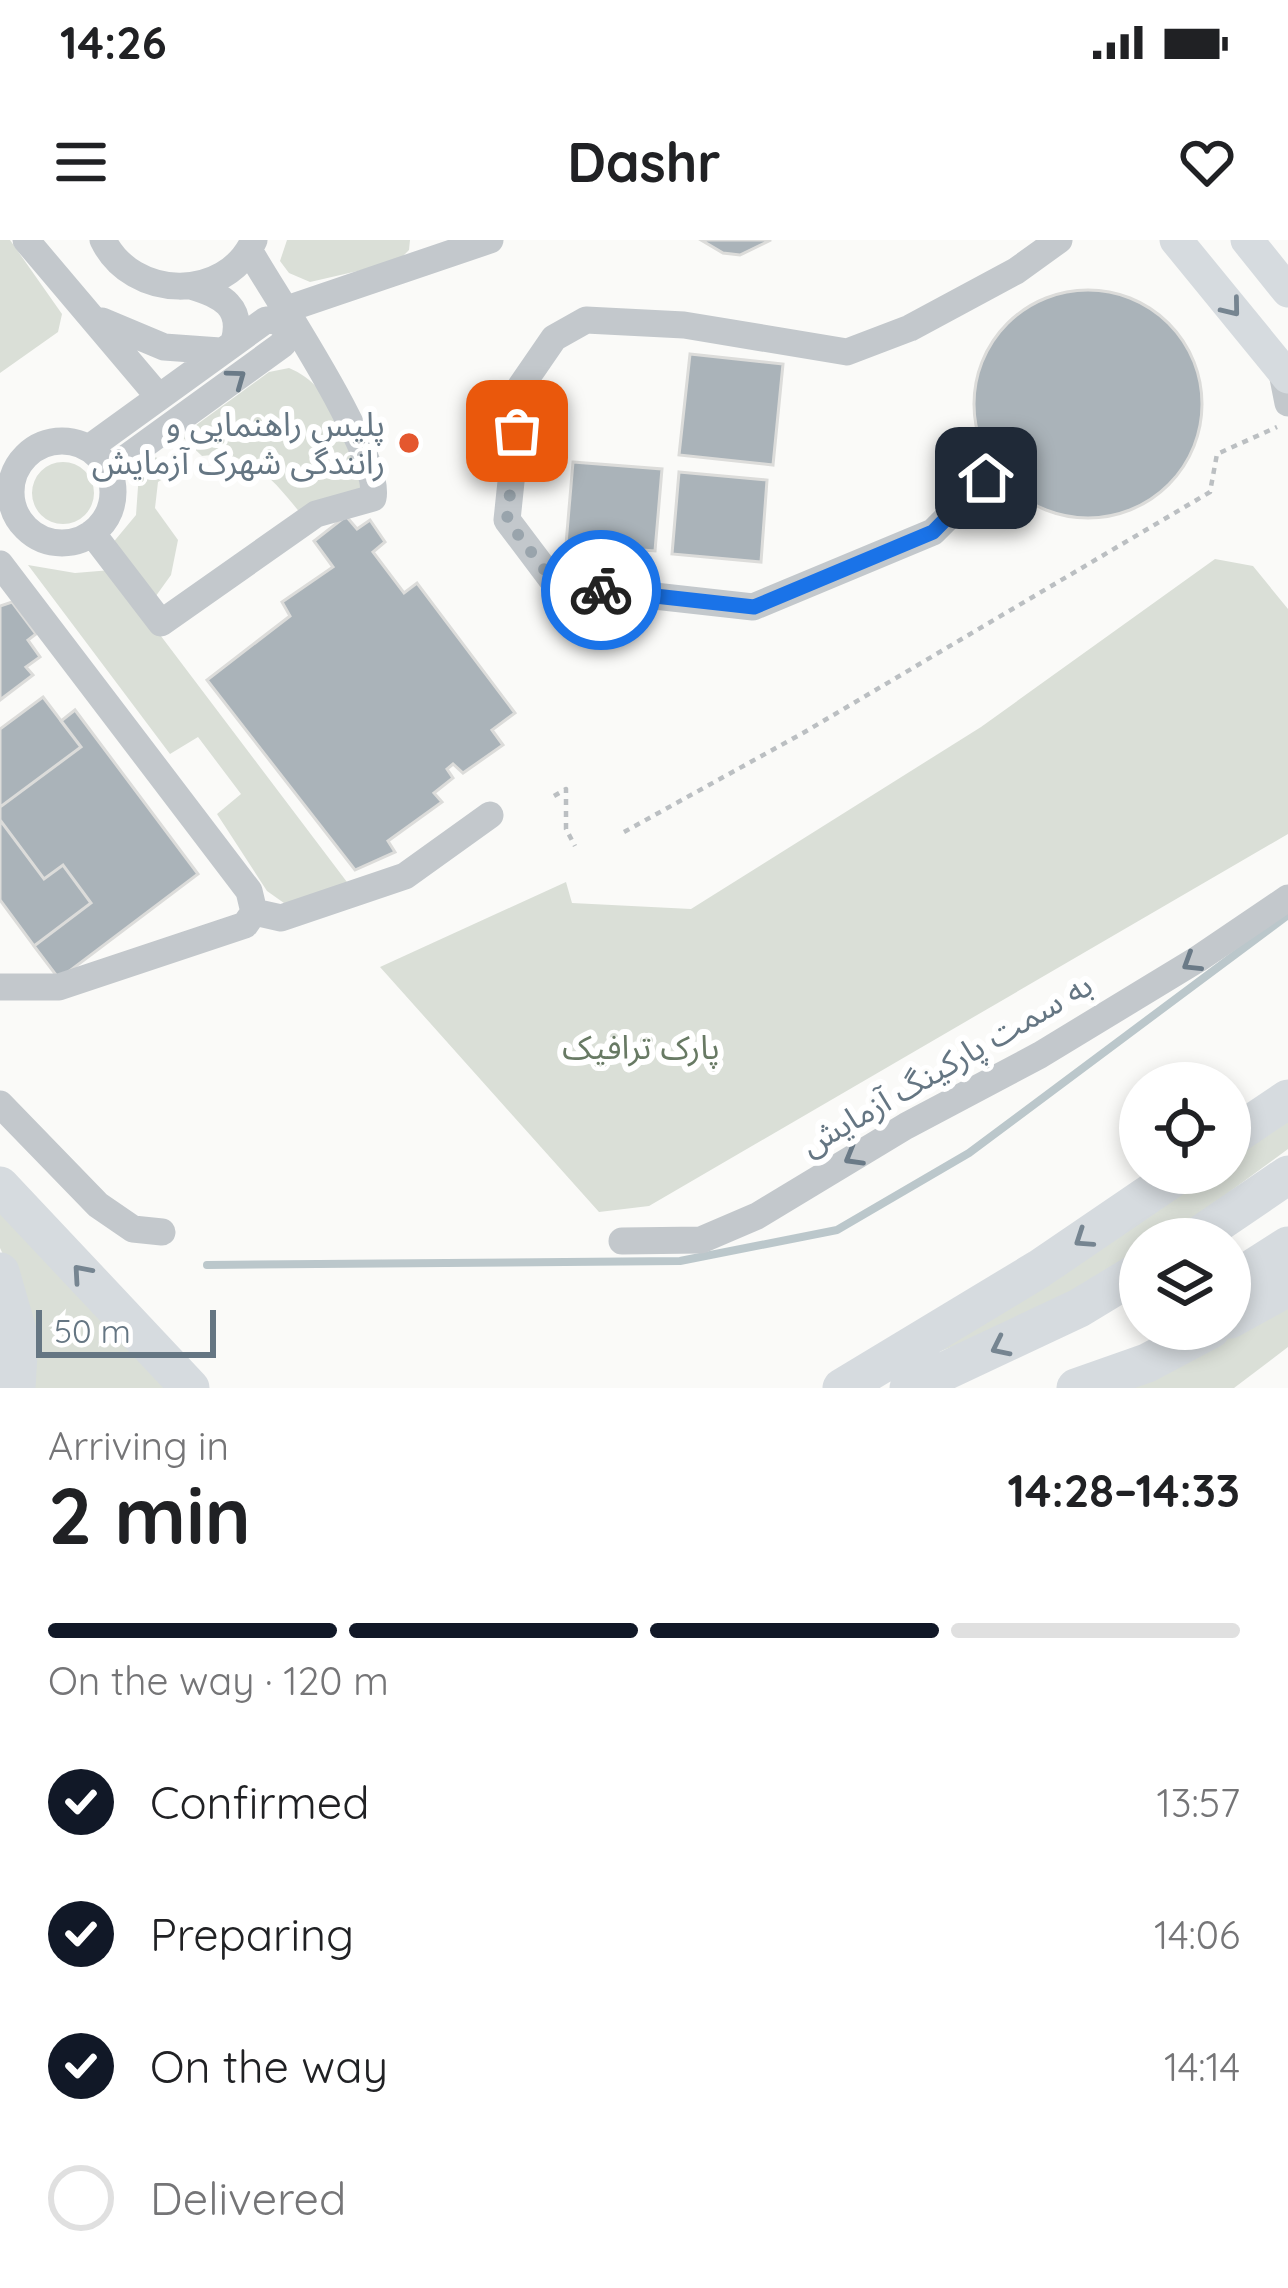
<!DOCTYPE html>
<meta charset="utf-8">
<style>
:root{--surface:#fff;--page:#f2f2f2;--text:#202124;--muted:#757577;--line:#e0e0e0;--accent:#111827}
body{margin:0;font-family:Quicksand,"Noto Sans Arabic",sans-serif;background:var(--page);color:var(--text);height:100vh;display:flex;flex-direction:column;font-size:45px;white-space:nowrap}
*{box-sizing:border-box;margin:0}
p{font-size:39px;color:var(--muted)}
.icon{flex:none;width:66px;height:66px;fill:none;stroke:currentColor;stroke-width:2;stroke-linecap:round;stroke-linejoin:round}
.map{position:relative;height:1148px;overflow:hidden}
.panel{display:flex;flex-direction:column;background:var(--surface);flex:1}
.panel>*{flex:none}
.tools{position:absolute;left:1119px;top:822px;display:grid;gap:24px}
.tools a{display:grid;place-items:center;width:132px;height:132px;border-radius:50%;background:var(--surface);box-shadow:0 6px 18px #0003;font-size:60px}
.scale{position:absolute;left:36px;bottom:30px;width:180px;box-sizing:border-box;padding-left:12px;border:6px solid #657683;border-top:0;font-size:33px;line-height:42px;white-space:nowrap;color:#657683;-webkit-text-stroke:9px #fff;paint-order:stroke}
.pin{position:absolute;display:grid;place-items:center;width:102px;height:102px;color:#fff;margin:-51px;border-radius:24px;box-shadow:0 6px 18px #0006}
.courier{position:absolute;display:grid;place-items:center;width:120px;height:120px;margin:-60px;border:9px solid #1a73e8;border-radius:50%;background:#fff;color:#222;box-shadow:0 3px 15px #0007}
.head em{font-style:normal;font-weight:700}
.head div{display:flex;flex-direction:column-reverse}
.head{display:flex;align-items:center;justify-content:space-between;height:204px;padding:0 48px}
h1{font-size:78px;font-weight:700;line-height:90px}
.bar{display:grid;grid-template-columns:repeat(4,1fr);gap:18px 12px;align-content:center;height:144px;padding:0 48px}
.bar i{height:15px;border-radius:9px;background:var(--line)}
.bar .on{background:var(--accent)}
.bar p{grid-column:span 4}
ol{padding:0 48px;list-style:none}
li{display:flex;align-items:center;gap:36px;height:132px}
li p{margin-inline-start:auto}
li .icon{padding:12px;border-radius:50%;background:var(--accent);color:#fff;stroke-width:4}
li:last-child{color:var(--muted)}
li i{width:66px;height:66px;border:6px solid var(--line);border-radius:50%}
.status{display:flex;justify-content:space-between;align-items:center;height:84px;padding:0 60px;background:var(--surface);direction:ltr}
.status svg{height:33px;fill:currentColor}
header{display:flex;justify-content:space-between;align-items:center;height:156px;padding:0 48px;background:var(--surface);font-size:54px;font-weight:700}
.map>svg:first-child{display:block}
.green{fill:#dadfd7}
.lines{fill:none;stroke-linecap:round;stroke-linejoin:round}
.stream{stroke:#bbc7cb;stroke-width:8}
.building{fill:#aab3b9;stroke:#dcdcda;stroke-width:3}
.path{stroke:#bbbfc2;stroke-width:4.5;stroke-dasharray:6 6;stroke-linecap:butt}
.minor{stroke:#c3c8cc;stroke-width:27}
.major{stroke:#d6dbdf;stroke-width:33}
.highway{stroke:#d6dbdf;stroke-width:39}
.oneway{stroke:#768591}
.oneway2{stroke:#6a7a87}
.done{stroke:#99a4ac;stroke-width:12;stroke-dasharray:0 21.6}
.route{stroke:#1a73e8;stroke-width:15}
.poi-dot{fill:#e4572e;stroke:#fff;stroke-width:4.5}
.labels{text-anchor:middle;stroke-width:12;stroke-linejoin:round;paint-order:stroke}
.poi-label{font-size:33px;fill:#657683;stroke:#fff;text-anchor:end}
.park-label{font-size:33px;fill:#687a64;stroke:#fff}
.street-label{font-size:33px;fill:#657683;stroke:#fff}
</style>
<div class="status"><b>14:26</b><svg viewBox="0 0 49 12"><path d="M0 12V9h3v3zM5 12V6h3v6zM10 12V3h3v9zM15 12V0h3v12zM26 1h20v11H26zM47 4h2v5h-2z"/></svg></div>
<header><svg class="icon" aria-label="menu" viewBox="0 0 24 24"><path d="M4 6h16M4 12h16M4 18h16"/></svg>Dashr<svg class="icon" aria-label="heart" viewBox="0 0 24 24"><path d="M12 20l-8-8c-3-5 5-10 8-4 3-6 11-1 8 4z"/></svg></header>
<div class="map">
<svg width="1288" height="1148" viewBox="0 0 1288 1148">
<rect width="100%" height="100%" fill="#fafaf8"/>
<path class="green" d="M0 0H10L62 74 58 92 0 133Z
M287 0H410L409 10 397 22 310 42 289 33 280 21Z
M289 128C336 147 351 209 363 254L301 274C273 239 249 209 202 216L181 196 269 132Z
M156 217 171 234 158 242 155 268 178 300 171 335 153 360 111 305 136 275 139 233Z
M32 253a31 31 0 1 1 62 0a31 31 0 1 1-62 0Z
M1215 319 1253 326 1288 369V594L649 966 599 972 380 727 566 642 572 663 691 669 981 487Z
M28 325 75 333 111 330 353 650 291 668 267 651 217 574 241 554 198 497 170 514Z
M1288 871V909L1165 999H1140V1017L1020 1081 925 1117 1202 933H1230V913Z
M0 961 178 1148H28L20 1050 0 1008Z
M1288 1062V1107L1234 1148H1117Z"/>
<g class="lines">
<path class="stream" d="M207 1025 680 1021 837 990 969 913 1288 675"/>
</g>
<path class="building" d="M701 0H771L740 15 723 13Z
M701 0H771L740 15 723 13Z
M974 164a114 114 0 1 1 228 0a114 114 0 1 1-228 0Z
M690 114 783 124 773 225 679 215Z
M573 222 662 229 655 311 566 304Z
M679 232 767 240 761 322 672 314Z
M346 276 357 289 370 280 385 302 373 312 404 353 417 343 515 473 492 490 503 505 463 533 453 524 447 529 453 538 434 553 442 562 388 601 395 612 355 630 207 440 290 376 282 362 333 327 314 301Z
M12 362 36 394 28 400 40 417 26 427 33 435 0 460V366Z
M43 457 81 507 0 567V489Z
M75 470 198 634 59 739 34 706 91 663 63 625 44 639 0 580V567L81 507 61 481Z
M0 580 44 639 63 625 91 663 34 706 0 660Z"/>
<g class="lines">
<path class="path" d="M554 556 566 549V589L575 606
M624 592 803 493 1210 252 1217 214 1277 187"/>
<path class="minor" d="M26 0 158 156
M103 0C132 60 226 63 254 0
M191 46C222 55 244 67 234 102
M284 70 490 0
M102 81 164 107 220 111
M1281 128 1288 163
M11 252a51 51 0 1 1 102 0a51 51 0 1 1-102 0Z
M89 208 266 80 290 82 283 104 108 231
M986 239 933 292 753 367 556 345 507 280 521 146 554 98 586 80 684 85 847 112 910 88 1016 31 1059 0
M92 293 161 383 316 274 373 258C383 215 275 56 249 10
M0 324 249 651 254 672 245 685 59 747H0
M254 672 281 678 405 636 490 575
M0 864 98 965 133 989 162 992
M622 1001 701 1000 757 976 906 886 1040 815 1198 719 1288 658"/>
<path class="major" d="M1176 0 1288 137
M1247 0 1288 51"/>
<path class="highway" d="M1230 898 1288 859
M0 946 190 1148
M1194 999 1288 935
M0 1032 19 1098 16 1148
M1230 1043 1288 1006
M1230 1079 1288 1047
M842 1148 1039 1029 1180 933
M909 1148 1079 1068 1140 1031
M1076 1148 1147 1123 1211 1089"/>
</g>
<defs><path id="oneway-chevron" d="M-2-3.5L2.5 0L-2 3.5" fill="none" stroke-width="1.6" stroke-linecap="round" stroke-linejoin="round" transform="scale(3)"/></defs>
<g class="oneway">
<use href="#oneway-chevron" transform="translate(1232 68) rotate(51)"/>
<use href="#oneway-chevron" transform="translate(1083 999) rotate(146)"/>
<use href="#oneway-chevron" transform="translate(81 1033) rotate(-131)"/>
<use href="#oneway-chevron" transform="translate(1000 1107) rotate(154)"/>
</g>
<g class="oneway2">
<use href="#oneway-chevron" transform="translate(237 138) rotate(-36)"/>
<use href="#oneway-chevron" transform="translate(1191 723) rotate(148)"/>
<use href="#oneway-chevron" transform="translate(853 917) rotate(150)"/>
</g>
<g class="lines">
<path class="done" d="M517 191 507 280 556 345 601 350"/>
<path class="route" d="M601 350 754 367 933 292 986 238"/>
</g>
<circle class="poi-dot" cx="409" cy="203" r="12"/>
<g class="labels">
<g class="poi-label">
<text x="385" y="196">پلیس راهنمایی و<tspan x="385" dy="38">رانندگی شهرک آزمایش</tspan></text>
</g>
<g class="park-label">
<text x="641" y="819">پارک ترافیک</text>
</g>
<g class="street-label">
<text transform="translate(946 824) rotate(-30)" y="12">به سمت پارکینگ آزمایش</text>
</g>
</g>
</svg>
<div class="tools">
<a><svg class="icon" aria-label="locate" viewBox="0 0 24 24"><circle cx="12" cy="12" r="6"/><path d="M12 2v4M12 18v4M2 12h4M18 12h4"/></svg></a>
<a><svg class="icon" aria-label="layers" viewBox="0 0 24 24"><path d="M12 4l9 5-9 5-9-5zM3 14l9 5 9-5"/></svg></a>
</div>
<div class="scale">50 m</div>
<div class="pin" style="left:517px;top:191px;background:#ea580c"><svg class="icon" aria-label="bag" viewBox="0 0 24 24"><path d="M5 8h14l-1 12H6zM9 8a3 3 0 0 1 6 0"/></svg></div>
<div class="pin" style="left:986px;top:238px;background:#1f2937"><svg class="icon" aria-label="home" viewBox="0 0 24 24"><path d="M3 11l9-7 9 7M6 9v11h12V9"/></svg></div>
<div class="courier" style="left:601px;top:350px"><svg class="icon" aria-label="bike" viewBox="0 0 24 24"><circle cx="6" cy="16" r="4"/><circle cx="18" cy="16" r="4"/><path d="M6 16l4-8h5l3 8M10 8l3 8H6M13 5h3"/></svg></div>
</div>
<section class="panel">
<div class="head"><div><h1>2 min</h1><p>Arriving in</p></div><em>14:28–14:33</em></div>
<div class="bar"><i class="on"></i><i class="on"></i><i class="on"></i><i></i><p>On the way · 120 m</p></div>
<ol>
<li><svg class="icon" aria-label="check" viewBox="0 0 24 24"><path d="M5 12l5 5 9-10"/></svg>Confirmed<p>13:57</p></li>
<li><svg class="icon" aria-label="check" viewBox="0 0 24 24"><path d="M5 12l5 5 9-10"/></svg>Preparing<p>14:06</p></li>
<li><svg class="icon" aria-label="check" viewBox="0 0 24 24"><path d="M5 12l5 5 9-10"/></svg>On the way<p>14:14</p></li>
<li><i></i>Delivered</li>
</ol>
</section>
